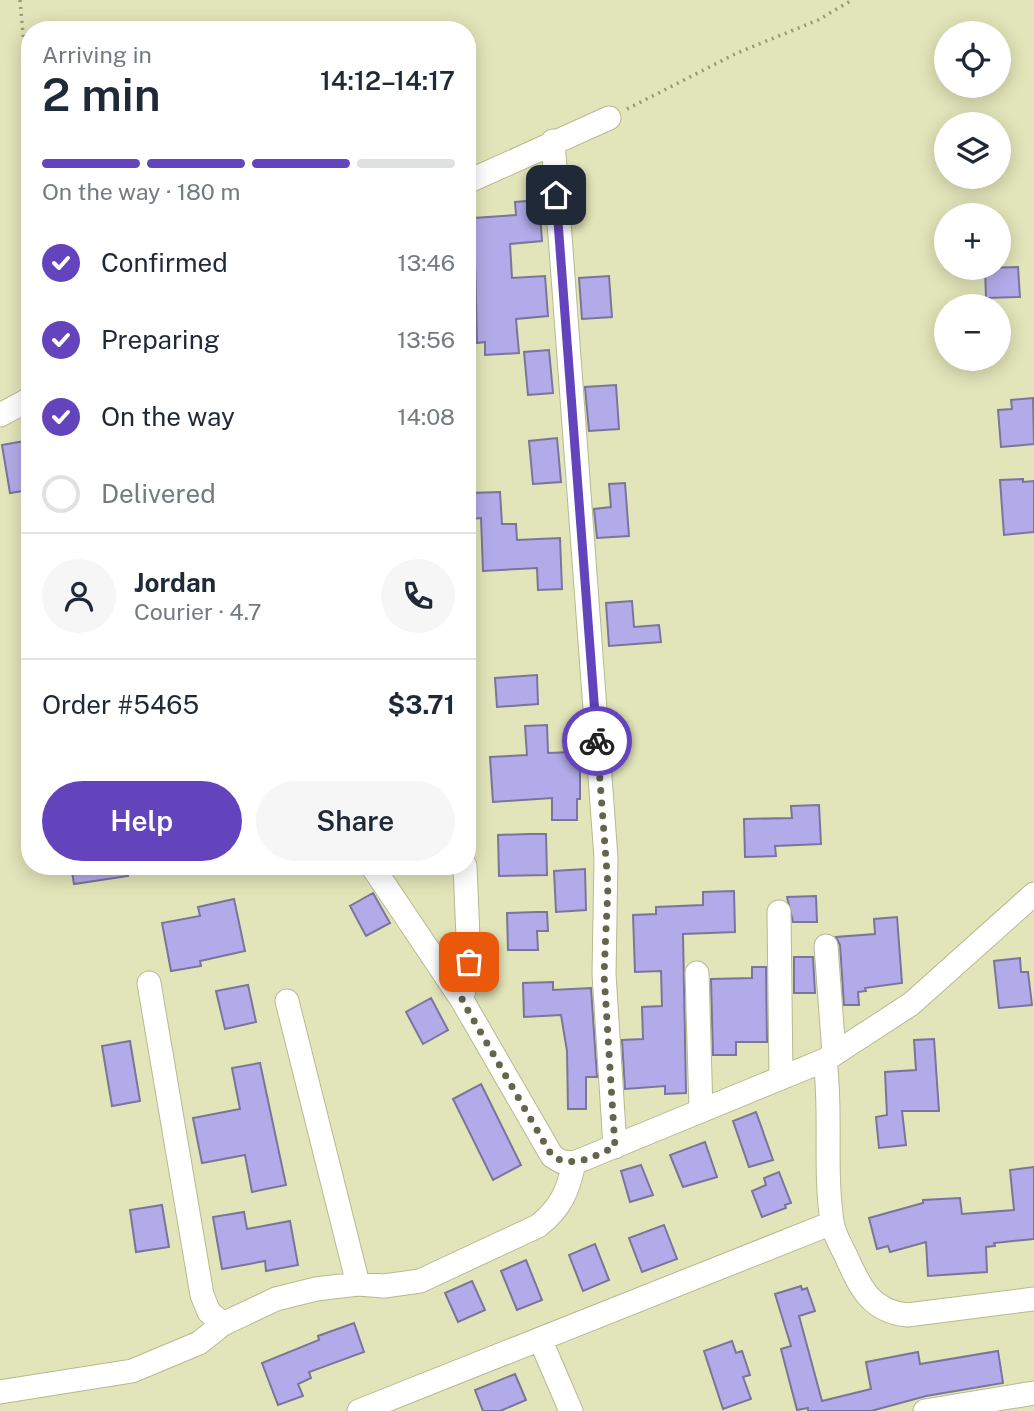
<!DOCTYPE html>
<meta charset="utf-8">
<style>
:root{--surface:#fff;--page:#f6f6f7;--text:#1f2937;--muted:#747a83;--line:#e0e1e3;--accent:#6344bc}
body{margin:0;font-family:"Public Sans",sans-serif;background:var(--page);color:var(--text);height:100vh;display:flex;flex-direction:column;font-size:26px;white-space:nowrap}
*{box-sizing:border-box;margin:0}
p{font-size:23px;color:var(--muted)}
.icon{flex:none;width:38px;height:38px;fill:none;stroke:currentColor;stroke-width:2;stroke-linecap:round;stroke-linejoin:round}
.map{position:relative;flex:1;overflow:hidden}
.side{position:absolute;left:21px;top:21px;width:455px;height:854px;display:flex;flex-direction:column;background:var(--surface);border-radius:28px;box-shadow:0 4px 18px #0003}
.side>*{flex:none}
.tools{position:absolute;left:934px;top:21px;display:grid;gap:14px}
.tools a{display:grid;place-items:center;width:77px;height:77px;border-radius:50%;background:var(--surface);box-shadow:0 4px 18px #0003;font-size:35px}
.pin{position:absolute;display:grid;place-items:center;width:60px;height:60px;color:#fff;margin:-30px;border-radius:14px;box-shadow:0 4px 10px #0006}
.courier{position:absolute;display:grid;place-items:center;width:70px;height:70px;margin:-35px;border:5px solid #6344bc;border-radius:50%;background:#fff;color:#222;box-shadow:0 2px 9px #0007}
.headline em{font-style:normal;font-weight:600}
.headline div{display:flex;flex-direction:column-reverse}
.headline{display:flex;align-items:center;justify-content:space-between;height:119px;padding:0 21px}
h1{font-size:46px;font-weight:600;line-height:52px}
.bar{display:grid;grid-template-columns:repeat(4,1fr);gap:10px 7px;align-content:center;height:84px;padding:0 21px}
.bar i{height:9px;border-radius:5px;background:var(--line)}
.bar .current{background:var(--accent)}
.bar p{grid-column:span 4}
.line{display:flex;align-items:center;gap:18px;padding:0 21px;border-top:2px solid var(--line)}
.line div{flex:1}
.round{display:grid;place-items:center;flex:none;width:74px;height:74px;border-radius:37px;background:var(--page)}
ol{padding:0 21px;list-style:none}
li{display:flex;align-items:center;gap:21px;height:77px}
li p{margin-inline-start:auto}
li .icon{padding:7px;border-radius:50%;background:var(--accent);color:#fff;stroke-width:4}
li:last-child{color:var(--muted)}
li i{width:38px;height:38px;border:4px solid var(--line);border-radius:50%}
.primary-button{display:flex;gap:14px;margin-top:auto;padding:14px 21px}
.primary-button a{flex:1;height:80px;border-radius:42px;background:var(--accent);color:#fff;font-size:28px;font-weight:600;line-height:80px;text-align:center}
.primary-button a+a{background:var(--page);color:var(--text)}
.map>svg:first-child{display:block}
.building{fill:#b3abe9;stroke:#7a759a;stroke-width:2}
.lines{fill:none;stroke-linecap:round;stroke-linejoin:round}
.street-casing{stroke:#b7b98f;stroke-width:25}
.path{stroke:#979878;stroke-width:3.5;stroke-dasharray:2 5;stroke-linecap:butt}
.street{stroke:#fff;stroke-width:23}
.done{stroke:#64654b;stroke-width:7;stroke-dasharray:0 12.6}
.route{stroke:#6344bc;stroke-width:9}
</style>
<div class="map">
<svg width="1034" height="1411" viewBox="0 0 1034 1411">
<rect width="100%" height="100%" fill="#e2e4b9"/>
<path class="building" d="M539 200 542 241 510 244 512 278 545 276 548 316 516 319 519 353 485 355V342L477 343 474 218 516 215 515 202Z
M1018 267 1020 297 986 298 985 268Z
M609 276 612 317 582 319 579 278Z
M549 350 553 393 528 395 524 352Z
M616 385 619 429 589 431 585 387Z
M1033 398 1034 444 1001 447 998 410 1012 409 1011 400Z
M557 438 561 482 533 484 529 441Z
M30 440V490L10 493 2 445Z
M1023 479V482L1034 481V532L1004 535 1000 480Z
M625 483 629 536 597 538 594 509 611 507 609 484Z
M500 492 502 524H516L517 540 560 538 562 589 538 590 537 568 483 571 481 518 470 519 469 493Z
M632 601 634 627 659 625 661 642 609 646 606 603Z
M537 675 538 704 497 707 495 678Z
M547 725 548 753 572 752 573 764H580V799H577V820H552V798L493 802 490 757 527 755 525 726Z
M819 805 821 844 775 846 776 856 745 857 744 819 792 818 791 806Z
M529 834H546L547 875 499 876 498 835Z
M71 866H127L128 876 74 884Z
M585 869 586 910 556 912 554 871Z
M734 891 735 932 683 934 686 1093 665 1094V1086L625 1089 622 1040 643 1039 642 1007 662 1006 661 971 635 972 633 915 656 914V907L703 905V892Z
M373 893 390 923 366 936 350 906Z
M816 896 817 922H793L787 897Z
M234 899 245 951 200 961 201 966 171 971 162 923 200 916 198 907Z
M537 912H547L548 931H537L538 950H508L507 913Z
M897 917 902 983 865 988 866 991 858 992 859 1005H844L840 945 836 937 875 934 874 919Z
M794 957H813L815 993H794Z
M1020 958 1021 972H1028L1032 1005 999 1008 994 961Z
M752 967H766L767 1042H736V1055H713L711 979 752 978Z
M553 982V990L591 988 597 1077H586V1109H568L567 1051 561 1015 524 1017 523 983Z
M248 985 256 1022 225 1029 216 991Z
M431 998 448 1030 423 1044 406 1012Z
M934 1039 939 1111H902L906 1145 879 1148 876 1117 887 1115 885 1072 916 1070 914 1040Z
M130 1041 140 1101 112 1106 102 1046Z
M260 1063 286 1185 252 1192 245 1155 202 1163 193 1118 240 1109 232 1068Z
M481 1084 521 1165 493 1180 453 1099Z
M756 1112 773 1160 749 1167 733 1121Z
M705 1142 717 1177 683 1187 670 1155Z
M641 1165 653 1195 630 1202 621 1171Z
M1034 1167V1239L994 1243 995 1246 986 1247 987 1272 928 1276 926 1242 890 1252 888 1246 877 1249 869 1218 923 1203V1200L960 1198 962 1214 1014 1210 1010 1170Z
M779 1172 791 1203 785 1205 786 1208 762 1217 752 1191 766 1185 764 1178Z
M162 1205 169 1247 136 1252 130 1210Z
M244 1212 247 1229 290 1221 298 1265 266 1271 265 1261 222 1269 213 1217Z
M664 1225 677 1259 642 1272 629 1238Z
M595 1244 609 1280 583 1291 569 1255Z
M526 1260 542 1300 517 1310 501 1271Z
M472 1281 485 1310 458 1322 445 1293Z
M801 1286 802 1290 807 1288 815 1311 799 1316 822 1401 871 1389 866 1362 918 1352 920 1364 998 1351 1003 1383 926 1396 871 1411H808V1408L797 1410 781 1349 791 1346 775 1294Z
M354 1323 364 1352 309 1372 311 1378 298 1384 303 1396 278 1405 262 1363 319 1340 318 1336Z
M732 1341 736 1353 742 1351 750 1375 743 1377 751 1399 723 1409 704 1351Z
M515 1374 526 1400 500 1411H483L475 1390Z"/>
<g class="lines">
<g class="street-casing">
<path id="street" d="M553 141 606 858 604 974 615 1147
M467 182 609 118
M0 415 30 399
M372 866 462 1000 552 1156 562 1162 574 1163 825 1060 911 1004 1034 894
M779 912 781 1078
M826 946 834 1054
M697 973 701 1111
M149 983 202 1295 209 1312 223 1324
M462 1000 469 962 465 866
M287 1001 358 1284
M825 1060C832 1113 824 1168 832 1221 833 1233 841 1245 846 1256 860 1287 870 1311 907 1315L1034 1299
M540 1339 571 1411
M0 1392 132 1371 199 1343 223 1324 276 1299 316 1289 358 1284 384 1286 420 1281 538 1226C561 1208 568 1191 574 1163
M359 1411 832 1223
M925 1411 1034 1393"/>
</g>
<path class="path" d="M20 0 30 111
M627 109 737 53 818 20 852 0"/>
<use href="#street" class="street"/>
</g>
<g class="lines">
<path class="done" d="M469 962 462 1000 552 1156C574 1169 594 1156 615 1147L604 974 608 886 597 741"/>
<path class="route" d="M556 195 597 741"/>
</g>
</svg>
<div class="tools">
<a><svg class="icon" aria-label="locate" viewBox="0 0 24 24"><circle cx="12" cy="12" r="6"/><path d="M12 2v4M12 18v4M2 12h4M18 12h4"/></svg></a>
<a><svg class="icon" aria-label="layers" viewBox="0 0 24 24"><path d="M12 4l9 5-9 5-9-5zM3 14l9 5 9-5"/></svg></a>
<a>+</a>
<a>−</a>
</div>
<div class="pin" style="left:469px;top:962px;background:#ea580c"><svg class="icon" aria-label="bag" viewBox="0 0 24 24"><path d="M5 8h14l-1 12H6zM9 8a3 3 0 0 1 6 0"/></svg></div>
<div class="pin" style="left:556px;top:195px;background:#1f2937"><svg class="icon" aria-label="home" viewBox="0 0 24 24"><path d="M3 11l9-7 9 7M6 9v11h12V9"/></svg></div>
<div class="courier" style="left:597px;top:741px"><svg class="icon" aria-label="bike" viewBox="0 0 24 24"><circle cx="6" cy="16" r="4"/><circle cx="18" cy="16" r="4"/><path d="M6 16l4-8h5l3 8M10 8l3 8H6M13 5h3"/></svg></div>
<section class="side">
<div class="headline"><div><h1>2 min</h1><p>Arriving in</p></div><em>14:12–14:17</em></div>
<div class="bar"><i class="current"></i><i class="current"></i><i class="current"></i><i></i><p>On the way · 180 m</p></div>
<ol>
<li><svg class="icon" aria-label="check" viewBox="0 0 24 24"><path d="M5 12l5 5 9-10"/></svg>Confirmed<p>13:46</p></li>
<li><svg class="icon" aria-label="check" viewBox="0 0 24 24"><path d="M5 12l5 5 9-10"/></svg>Preparing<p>13:56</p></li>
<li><svg class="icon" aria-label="check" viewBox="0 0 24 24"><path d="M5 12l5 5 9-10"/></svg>On the way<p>14:08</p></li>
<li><i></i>Delivered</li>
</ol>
<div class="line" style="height:126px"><a class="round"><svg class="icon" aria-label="person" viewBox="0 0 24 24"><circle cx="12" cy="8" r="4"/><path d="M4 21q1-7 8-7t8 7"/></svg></a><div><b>Jordan</b><p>Courier · 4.7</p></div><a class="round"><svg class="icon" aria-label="phone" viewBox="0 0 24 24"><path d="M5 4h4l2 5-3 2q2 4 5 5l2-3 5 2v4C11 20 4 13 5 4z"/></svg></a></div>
<div class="line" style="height:91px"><div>Order #5465</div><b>$3.71</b></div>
<div class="primary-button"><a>Help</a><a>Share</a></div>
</section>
</div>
